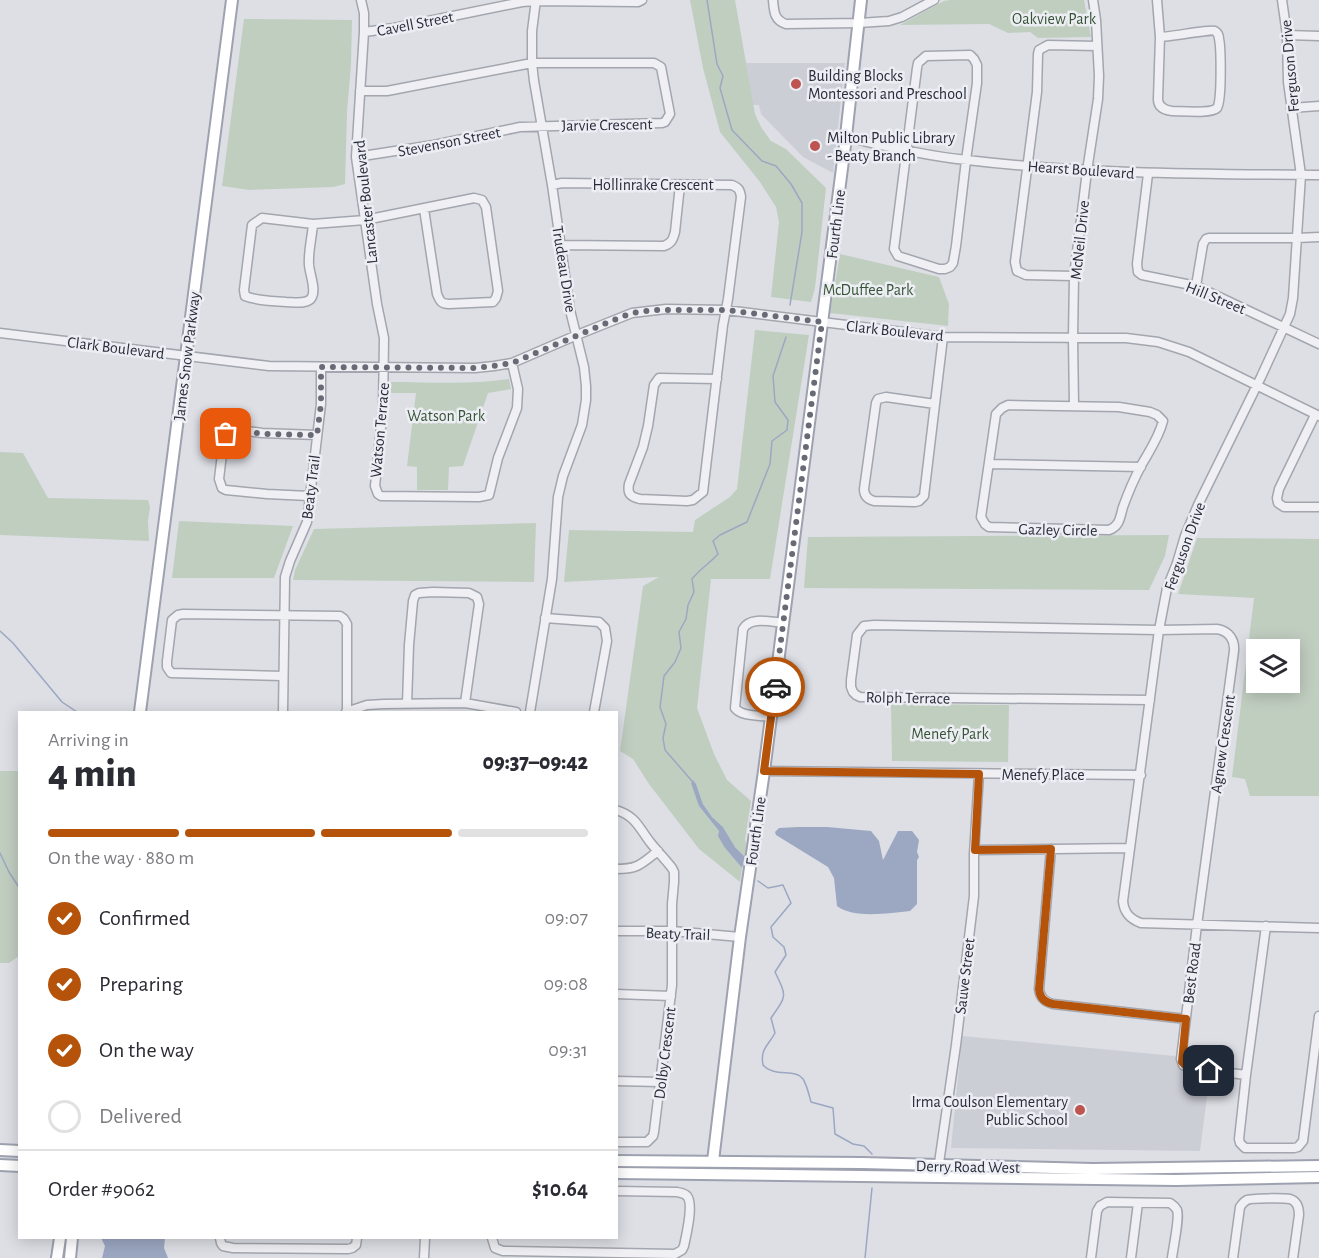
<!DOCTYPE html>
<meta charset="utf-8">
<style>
:root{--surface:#fff;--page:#f7f7f7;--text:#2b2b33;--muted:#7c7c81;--line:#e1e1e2;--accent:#b45309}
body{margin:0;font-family:"Alegreya Sans",sans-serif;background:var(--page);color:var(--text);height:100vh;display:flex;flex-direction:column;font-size:22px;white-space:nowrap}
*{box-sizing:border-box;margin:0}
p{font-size:20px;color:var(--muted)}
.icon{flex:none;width:33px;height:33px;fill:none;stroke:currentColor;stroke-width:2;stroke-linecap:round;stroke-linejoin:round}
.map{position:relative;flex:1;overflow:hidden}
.side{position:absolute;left:18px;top:711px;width:600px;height:528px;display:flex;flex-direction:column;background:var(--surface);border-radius:0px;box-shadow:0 3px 15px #0003}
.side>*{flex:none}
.controls{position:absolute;left:1246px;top:639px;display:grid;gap:12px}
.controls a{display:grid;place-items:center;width:54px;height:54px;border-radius:0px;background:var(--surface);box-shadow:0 3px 15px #0003;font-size:30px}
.pin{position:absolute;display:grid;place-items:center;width:51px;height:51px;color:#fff;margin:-26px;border-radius:12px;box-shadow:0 3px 9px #0006}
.courier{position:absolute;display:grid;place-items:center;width:60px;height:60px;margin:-30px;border:4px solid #b45309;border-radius:50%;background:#fff;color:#222;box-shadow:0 2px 8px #0007}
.summary em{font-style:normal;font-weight:800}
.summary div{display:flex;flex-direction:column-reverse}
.summary{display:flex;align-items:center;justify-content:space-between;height:102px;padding:0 30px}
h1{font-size:39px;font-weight:800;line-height:45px}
.bar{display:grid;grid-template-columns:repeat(4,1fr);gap:9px 6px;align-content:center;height:72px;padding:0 30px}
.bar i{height:8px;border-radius:4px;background:var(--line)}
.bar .on{background:var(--accent)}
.bar p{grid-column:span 4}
.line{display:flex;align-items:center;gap:15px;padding:0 30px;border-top:2px solid var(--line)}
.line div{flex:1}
ol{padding:0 30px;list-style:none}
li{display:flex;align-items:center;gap:18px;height:66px}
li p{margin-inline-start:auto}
li .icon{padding:6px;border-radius:50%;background:var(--accent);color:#fff;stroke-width:4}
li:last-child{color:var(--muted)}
li i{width:33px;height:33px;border:3px solid var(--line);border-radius:50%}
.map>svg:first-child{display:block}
.built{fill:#ccced6}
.green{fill:#c0cec0;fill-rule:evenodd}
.water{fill:#9ca7c2}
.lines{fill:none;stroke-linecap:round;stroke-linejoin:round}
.stream{stroke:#9ca7c2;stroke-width:1.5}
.minor-casing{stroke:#a3a6ae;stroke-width:11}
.major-casing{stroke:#9ea2b0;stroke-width:14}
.minor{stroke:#f0f0f4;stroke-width:8}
.major{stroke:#fff;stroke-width:10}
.done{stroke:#686b76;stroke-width:6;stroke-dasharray:0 10.8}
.route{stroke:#b45309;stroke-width:8}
.poi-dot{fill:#bd5450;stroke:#eceef3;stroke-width:2}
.labels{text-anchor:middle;stroke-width:5;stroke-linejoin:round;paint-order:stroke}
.park-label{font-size:16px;fill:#385438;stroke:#eceef3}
.street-label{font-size:16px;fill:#292c3a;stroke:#eceef3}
.poi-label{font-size:16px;fill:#292c3a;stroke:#eceef3;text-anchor:start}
</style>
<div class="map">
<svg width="1319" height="1258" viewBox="0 0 1319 1258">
<rect width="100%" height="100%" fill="#dddfe5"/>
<path class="built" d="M746 63H845L833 173 803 157 761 114 759 105H753Z
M962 1036 1175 1056 1181 1067 1187 1071 1210 1073 1200 1151 951 1148Z"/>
<path class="green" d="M690 0H735L755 114 761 127 771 141 786 149 826 188 815 288 811 302 771 297 779 222 776 207 760 182 720 132 703 68Z
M950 0H1084L1091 37 1038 38 1030 32 1008 33 989 24 900 25 944 1Z
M244 19 352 20 351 65 347 112 345 184 333 187 249 190 222 186Z
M840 254 939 277 949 304 948 326 830 313Z
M755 330 809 335 770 579H711L697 708 714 754 727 780 751 801 745 839 747 848 745 857 735 847 723 827 712 817 703 804 696 784 699 806 719 831 725 848 742 868 740 882 699 849 649 784 633 759 620 751 643 586 659 577 564 582 569 530 693 532 695 520 730 497 737 489Z
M509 379 511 389 488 393 463 466 449 467 448 490H417V467L407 466 416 393H391V382C430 382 470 385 509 379Z
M0 452 23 453 48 498 148 500 150 507 148 521 149 541 0 535Z
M179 521 293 526 274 578H172Z
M536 523 534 582 293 580 295 570 314 529Z
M1169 535 1165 556 1149 590 804 588 808 537Z
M1197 538 1319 539V796H1250L1245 779 1232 777 1254 598 1178 594ZM1257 650H1290V682H1257Z
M891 704 1009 705 1008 762 892 761Z
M0 771H20L19 956 9 963H0Z"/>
<path class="water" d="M693 780 696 784 703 804 712 817 723 827 735 847 745 857 742 868 725 848 718 836 719 831 699 806 691 783Z
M798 827H827L871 831 879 841 883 860 898 831H912L919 840 917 852 919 857 917 860V904L910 911C889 913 854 919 837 906L834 878 828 867 776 835 775 832 779 828Z
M101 1238H165L164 1248 168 1258H102L105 1246Z"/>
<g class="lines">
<path class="stream" d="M707 0 717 64 723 76 720 88 732 130 762 161 776 166 791 184 802 203V232L790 305
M0 631 13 643 62 702 77 712
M692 781 665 750 663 738 666 724 660 707 664 676 675 662 681 648 679 632 686 619 688 605 694 592 692 579C700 569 710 563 718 554L713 541 720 535 747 522 770 464 772 441 787 430 788 420 775 402 773 376 786 337
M0 853 9 872 20 889
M758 881 768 888 783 885 791 903 771 927 773 937 784 947 786 955 775 972C787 997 787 995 771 1018L775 1033C768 1046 760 1049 763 1065 775 1078 795 1068 803 1079 807 1085 809 1095 811 1102L833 1108 835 1134 853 1144 864 1146 872 1154
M865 1258 872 1188"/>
<g class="minor-casing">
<path id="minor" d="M361 0 364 13V32L356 157 377 304 384 338 383 408 375 486 378 494 381 496 479 497 489 495 498 458 517 408 518 389 512 363
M773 0C774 11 774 20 786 24L859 23 889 21 902 17 934 0
M1157 0 1160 37 1158 99C1158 107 1164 110 1172 111 1181 111 1211 114 1217 108 1222 104 1221 47 1219 39 1219 36 1218 33 1215 31 1212 29 1169 37 1160 37
M1282 0 1287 35 1288 82 1301 175 1293 298 1290 314 1261 377 1198 505 1185 536 1177 563 1167 588 1159 630 1123 901C1124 913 1130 919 1141 923L1319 928
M364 32 394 28 522 2 536 1 638 2 642 0
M1287 35 1319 36
M970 55 974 59 977 65V83L966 160 956 246 953 263 950 267 945 269H939L898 256 894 249 917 68 918 63 926 56Z
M1291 108 1319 106
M846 137C886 146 926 156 967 160 1084 174 1202 174 1319 175
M356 157 434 145 520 127 662 123 665 122 670 114 661 67 654 63H532L387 91H360
M1148 174 1137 264 1138 272 1142 275 1196 286 1319 344
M552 185 562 183 732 185C739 188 740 190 741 197L728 299 723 325 703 492 693 500 687 501 640 499C631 497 627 494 629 484L643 447 648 426 654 385 659 378 717 379
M313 224C312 237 308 252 309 265 310 275 316 289 312 297 308 305 293 302 286 302 273 301 257 301 245 296L244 290 252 225 262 218 313 224 365 220 474 198 482 200 486 207 498 291 496 298 493 302 449 304C441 304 440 301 437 294L424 209
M560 245 664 246C672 243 673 239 675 232L680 185
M1074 276 1026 275 1017 271 1015 262 1037 92 1038 54 1039 50 1048 45 1097 46
M1196 286 1203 244 1206 239 1209 238H1297L1319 237
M0 333 269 366 475 368 494 366 512 363 577 335 632 313 666 309 726 310 943 337 1126 338 1158 342 1189 352 1319 416
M935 404 924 496 919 501 915 502 874 501C867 499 864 495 864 489L876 403 878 399 886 397 935 404 943 337
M1008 405 1119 407 1150 412 1157 415 1163 421C1159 437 1150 450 1142 464 1135 477 1128 493 1123 507 1120 517 1120 526 1109 530L989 527 985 524 981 517 996 414 1002 408Z
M1074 406 1073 338 1074 276 1087 171 1098 99 1099 76 1096 20 1093 0
M1315 415 1279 489 1277 498 1278 503 1284 507H1319
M989 464 1141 467
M309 496 267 494 226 490 222 488 219 479 224 437 229 431 240 430 262 433 317 435
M545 618 599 622 605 628 607 641 594 712
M283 676 171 673 167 667V661L172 620 178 615 183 614 340 616 344 619 347 624V712
M1150 700 860 697 856 695 853 692 851 687V680L857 635 864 626 874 625 1159 630 1217 629C1229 631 1235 640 1234 651L1197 925 1181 1059 1183 1065 1191 1068 1246 1075
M407 704 409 645 413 601 415 595 419 593 433 592 469 593 477 597 479 604 465 703
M283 712 285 577 290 561 307 522 321 404V367
M346 712 367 705 384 704 465 703 516 712
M530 712 552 579 558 497 563 476 582 425 586 400V386L584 367 570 310 552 185 534 81 532 63V31L536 0
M771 717C759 715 742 717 735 708L743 629C750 616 771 622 784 623
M764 771 1141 775
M616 810C636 816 639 828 650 842 657 851 665 859 672 868L674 872V882L672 904V985L654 1132 653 1136 647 1142H616
M1051 849 1039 989C1040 998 1045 1002 1053 1004L1186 1019
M975 850 1130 848
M616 869C639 869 641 864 658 851
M1266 926 1246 1075 1239 1139 1240 1143 1245 1148H1294L1298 1147 1303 1141 1319 1016
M616 931H672L740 937
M616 994 671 996
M616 1081 660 1082
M938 1170 956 1045 974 896V854L979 774
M220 1238 221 1243 223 1246 233 1248 348 1249 352 1248 356 1245 357 1238
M492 1238 495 1248 503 1251 675 1254 682 1250 684 1246C686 1236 694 1204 687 1196 684 1193 681 1193 677 1192L616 1191
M424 1258 425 1238
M1091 1258 1097 1211 1100 1206 1107 1202 1170 1203C1173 1205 1175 1206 1177 1210 1180 1217 1173 1248 1172 1258
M1131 1258 1138 1203
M1233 1258 1240 1207C1243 1203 1243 1202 1247 1200 1251 1198 1285 1198 1290 1199 1297 1201 1299 1208 1299 1215L1293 1258"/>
</g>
<g class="major-casing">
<path id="major" d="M140 712 232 0
M0 1150 20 1151
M616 1161 862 1163 1093 1169 1319 1166
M713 1161 740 937 764 771 845 145 861 0
M0 1165 20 1166
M616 1173 1176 1180 1319 1177
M57 1258 60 1238
M70 1258 72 1238"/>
</g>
<use href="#minor" class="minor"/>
<use href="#major" class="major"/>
</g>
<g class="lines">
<path class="done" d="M226 434 229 431 240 430 262 434 317 435 321 404V367L475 368 494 366 512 363 621 317 632 313 654 310H726L822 322 775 687"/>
<path class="route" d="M775 687 764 771 979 774 975 850 1051 849 1039 989C1040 999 1045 1002 1053 1004L1186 1019 1182 1062 1187 1067 1209 1071"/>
</g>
<g class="poi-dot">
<circle cx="796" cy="84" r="6"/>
<circle cx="815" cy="146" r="6"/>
<circle cx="1080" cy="1110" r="6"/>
</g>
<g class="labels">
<g class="park-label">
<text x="1054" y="24">Oakview Park</text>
<text x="868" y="295">McDuffee Park</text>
<text x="446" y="421">Watson Park</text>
<text x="950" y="739">Menefy Park</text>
</g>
<g class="street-label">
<text transform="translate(415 23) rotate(-11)" y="6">Cavell Street</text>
<text transform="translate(1289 66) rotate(-95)" y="6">Ferguson Drive</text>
<text transform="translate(607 124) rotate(-1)" y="6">Jarvie Crescent</text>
<text transform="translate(449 141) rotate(-11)" y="6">Stevenson Street</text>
<text transform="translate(1081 169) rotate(4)" y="6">Hearst Boulevard</text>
<text x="653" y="190">Hollinrake Crescent</text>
<text transform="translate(365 202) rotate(-96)" y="6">Lancaster Boulevard</text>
<text transform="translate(835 224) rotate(-83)" y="6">Fourth Line</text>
<text transform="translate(1079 240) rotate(-84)" y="6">McNeil Drive</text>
<text transform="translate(565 269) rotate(81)" y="6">Trudeau Drive</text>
<text transform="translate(1216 297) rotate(22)" y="6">Hill Street</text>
<text transform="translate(895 330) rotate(6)" y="6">Clark Boulevard</text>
<text transform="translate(116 347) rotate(7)" y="6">Clark Boulevard</text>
<text transform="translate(186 356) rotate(-83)" y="6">James Snow Parkway</text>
<text transform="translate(379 430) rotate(-85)" y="6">Watson Terrace</text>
<text transform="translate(310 487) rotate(-83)" y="6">Beaty Trail</text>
<text transform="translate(1058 529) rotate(1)" y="6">Gazley Circle</text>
<text transform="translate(1184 546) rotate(-70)" y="6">Ferguson Drive</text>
<text transform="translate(908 697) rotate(1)" y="6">Rolph Terrace</text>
<text transform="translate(1222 744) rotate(-82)" y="6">Agnew Crescent</text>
<text x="1043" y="780">Menefy Place</text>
<text transform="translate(755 831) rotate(-82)" y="6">Fourth Line</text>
<text transform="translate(678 933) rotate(2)" y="6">Beaty Trail</text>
<text transform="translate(1191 973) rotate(-83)" y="6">Best Road</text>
<text transform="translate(964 976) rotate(-83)" y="6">Sauve Street</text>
<text transform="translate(664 1053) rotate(-83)" y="6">Dolby Crescent</text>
<text transform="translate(968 1166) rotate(1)" y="6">Derry Road West</text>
</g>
<g class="poi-label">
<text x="808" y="81">Building Blocks<tspan x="808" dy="18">Montessori and Preschool</tspan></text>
<text x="827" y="143">Milton Public Library<tspan x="827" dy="18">- Beaty Branch</tspan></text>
<text x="1068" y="1107" text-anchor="end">Irma Coulson Elementary<tspan x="1068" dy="18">Public School</tspan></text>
</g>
</g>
</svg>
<div class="controls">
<a><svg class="icon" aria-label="layers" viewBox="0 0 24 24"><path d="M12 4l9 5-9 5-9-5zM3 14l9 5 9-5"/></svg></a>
</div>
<div class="pin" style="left:226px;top:434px;background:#ea580c"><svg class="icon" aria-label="bag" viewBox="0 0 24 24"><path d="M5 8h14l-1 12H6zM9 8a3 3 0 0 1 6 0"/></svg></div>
<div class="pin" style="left:1209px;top:1071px;background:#1f2937"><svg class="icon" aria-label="home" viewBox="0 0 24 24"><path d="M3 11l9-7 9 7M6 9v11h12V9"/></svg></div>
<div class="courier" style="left:775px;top:687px"><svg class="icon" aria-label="car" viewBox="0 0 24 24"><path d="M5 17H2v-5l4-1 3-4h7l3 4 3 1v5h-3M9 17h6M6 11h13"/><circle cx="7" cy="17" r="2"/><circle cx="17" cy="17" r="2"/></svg></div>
<section class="side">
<div class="summary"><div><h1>4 min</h1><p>Arriving in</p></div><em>09:37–09:42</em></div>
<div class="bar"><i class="on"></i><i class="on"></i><i class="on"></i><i></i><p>On the way · 880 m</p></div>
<ol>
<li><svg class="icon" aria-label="check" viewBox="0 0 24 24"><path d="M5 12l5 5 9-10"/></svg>Confirmed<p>09:07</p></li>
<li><svg class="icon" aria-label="check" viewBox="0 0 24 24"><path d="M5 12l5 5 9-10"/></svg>Preparing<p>09:08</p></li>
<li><svg class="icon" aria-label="check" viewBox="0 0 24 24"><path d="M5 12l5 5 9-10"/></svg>On the way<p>09:31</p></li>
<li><i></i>Delivered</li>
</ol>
<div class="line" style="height:78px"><div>Order #9062</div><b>$10.64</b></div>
</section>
</div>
